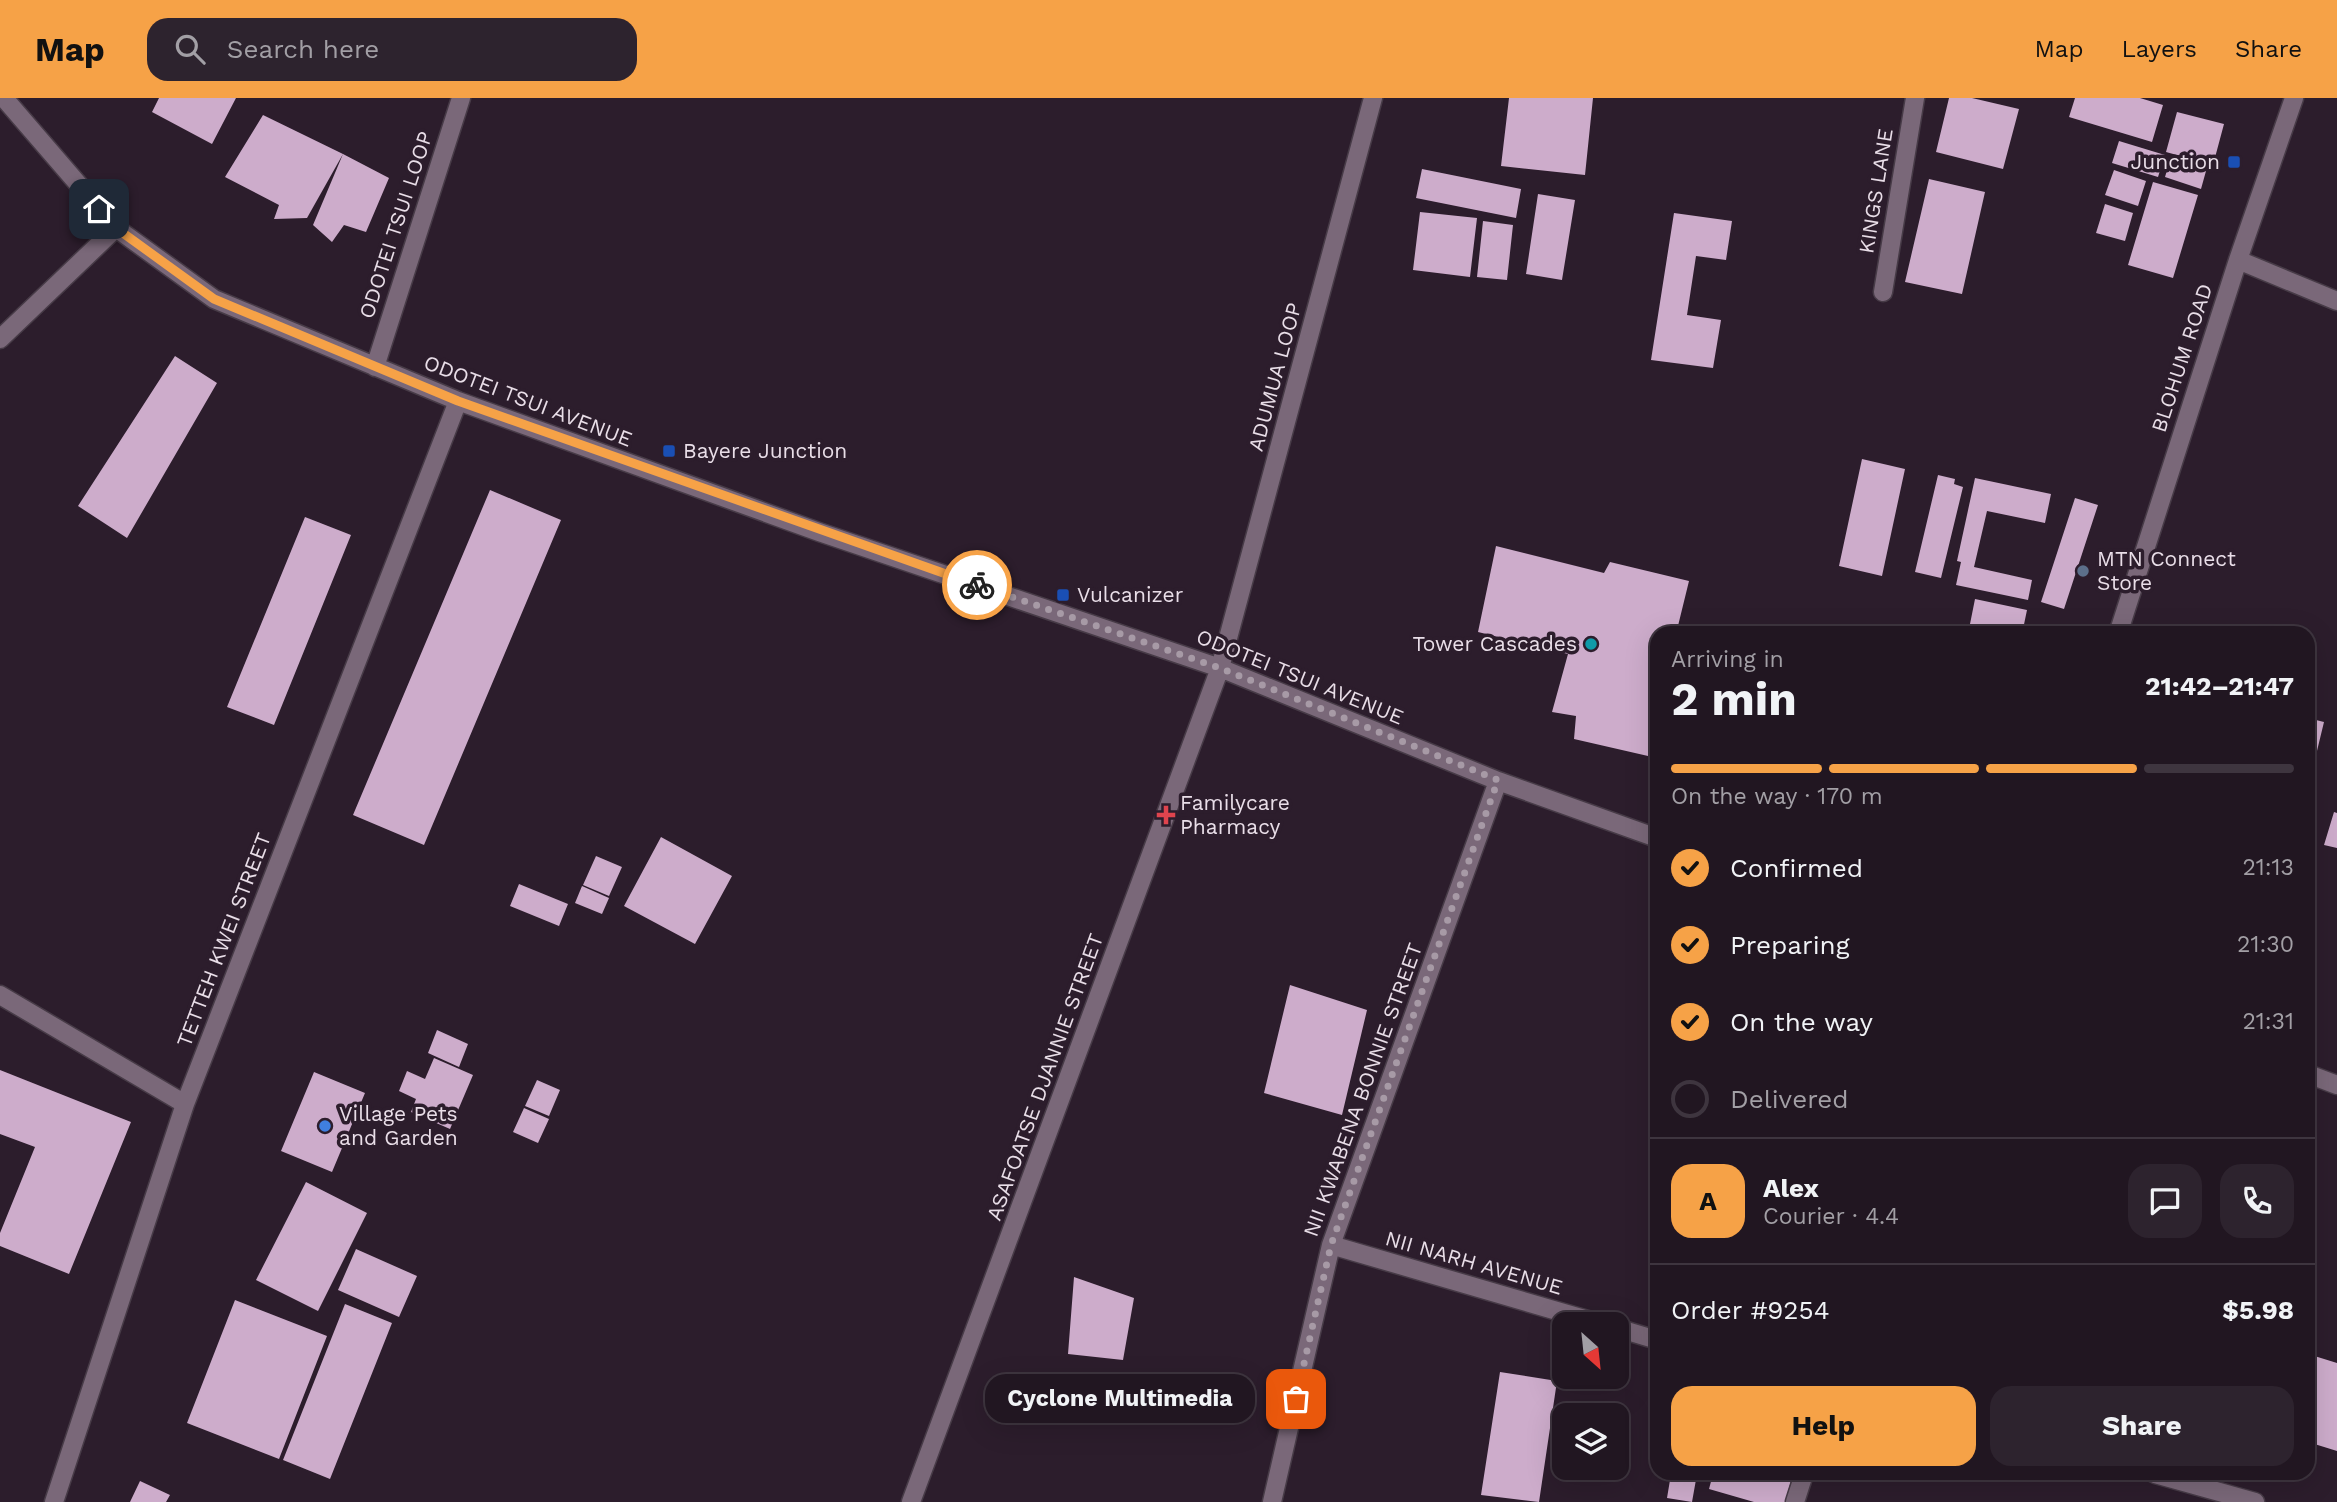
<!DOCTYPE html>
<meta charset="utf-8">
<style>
:root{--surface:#211621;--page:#2d232e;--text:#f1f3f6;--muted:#a29fa5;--line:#3e353f;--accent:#f6a247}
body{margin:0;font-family:"Work Sans",sans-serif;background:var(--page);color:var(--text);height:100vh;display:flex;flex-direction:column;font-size:26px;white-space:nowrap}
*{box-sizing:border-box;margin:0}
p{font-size:23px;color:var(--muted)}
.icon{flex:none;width:38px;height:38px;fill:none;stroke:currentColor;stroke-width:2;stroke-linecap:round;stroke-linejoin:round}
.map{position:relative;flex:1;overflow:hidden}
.side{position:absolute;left:1650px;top:528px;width:665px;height:854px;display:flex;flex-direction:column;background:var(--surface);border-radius:21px;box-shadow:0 7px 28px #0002,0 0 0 2px var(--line)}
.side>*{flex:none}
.needle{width:46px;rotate:153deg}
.buttons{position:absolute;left:1552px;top:1214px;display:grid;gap:14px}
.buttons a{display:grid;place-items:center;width:77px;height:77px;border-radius:14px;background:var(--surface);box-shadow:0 7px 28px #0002,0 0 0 2px var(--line);font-size:35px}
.pin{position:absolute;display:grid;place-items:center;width:60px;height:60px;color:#fff;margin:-30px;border-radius:14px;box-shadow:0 4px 10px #0006}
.courier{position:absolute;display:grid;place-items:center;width:70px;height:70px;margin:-35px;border:5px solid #f6a247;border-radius:50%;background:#fff;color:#222;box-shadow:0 2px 9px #0007}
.bubble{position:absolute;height:49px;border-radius:21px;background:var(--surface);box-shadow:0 7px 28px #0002,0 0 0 2px var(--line);font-size:23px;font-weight:700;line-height:49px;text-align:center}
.headline em{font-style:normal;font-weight:700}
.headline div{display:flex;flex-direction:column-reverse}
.headline{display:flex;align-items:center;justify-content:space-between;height:119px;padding:0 21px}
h1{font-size:46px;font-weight:700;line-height:52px}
.bar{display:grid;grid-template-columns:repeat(4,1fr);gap:10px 7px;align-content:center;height:84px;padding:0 21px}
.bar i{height:9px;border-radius:5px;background:var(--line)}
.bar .selected{background:var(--accent)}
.bar p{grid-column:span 4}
.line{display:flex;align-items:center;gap:18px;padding:0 21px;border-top:2px solid var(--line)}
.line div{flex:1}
.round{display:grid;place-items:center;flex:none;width:74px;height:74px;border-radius:21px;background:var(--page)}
ol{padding:0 21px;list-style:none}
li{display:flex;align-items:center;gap:21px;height:77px}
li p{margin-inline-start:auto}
li .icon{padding:7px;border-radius:50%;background:var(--accent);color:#111;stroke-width:4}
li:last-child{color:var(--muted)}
li i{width:38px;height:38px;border:4px solid var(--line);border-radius:50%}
.action{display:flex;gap:14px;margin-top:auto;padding:14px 21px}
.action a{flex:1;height:80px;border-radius:21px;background:var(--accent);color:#111;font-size:28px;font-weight:700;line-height:80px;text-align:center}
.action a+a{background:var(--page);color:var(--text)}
header{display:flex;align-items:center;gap:42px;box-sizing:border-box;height:98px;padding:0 35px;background:var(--accent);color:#111}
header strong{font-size:33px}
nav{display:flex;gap:38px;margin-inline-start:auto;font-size:24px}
.search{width:490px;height:63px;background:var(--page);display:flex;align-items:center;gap:18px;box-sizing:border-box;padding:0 24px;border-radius:21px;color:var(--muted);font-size:26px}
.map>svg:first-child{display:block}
.building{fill:#cdaccb}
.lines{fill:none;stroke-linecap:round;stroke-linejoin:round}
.street-casing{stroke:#473b47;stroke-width:21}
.street{stroke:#7a6879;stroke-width:18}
.done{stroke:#a79aa6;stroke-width:7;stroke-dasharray:0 12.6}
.route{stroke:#f6a247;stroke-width:9}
.transit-dot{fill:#1a4fb4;stroke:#2c1d2c;stroke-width:2.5}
.service-dot{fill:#5c6f8a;stroke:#2c1d2c;stroke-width:2.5}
.culture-dot{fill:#0f9aa8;stroke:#2c1d2c;stroke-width:2.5}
.health-dot{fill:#e0444e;stroke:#2c1d2c;stroke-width:2.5}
.shop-dot{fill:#3f7fe0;stroke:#2c1d2c;stroke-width:2.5}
.labels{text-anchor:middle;stroke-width:7;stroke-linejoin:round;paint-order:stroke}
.poi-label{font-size:21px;fill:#e9dee8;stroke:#2c1d2c;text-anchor:start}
.street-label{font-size:21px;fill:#e9dee8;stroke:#2c1d2c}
</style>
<header>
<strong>Map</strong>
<div class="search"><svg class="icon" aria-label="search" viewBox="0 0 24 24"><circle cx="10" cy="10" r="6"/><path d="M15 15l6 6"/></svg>Search here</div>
<nav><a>Map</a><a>Layers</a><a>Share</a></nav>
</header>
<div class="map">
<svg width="2337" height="1404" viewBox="0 0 2337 1404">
<rect width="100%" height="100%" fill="#2c1d2c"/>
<path class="building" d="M159 0H236L212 46 152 14Z
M1509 0H1593L1585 77 1501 68Z
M1949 0H1972L2019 11 2003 71 1936 54Z
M2075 0H2140L2163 7 2152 44 2069 19Z
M2177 14 2224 26 2213 67 2166 54Z
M263 17 343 56 389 80 366 134 344 127 332 144 313 127 343 56 307 120 274 121 279 107 225 79Z
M2119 43 2165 57 2158 79 2112 65Z
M2170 62 2206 73 2201 91 2165 79Z
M1422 71 1521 91 1516 120 1416 100Z
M2114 72 2146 83 2138 108 2105 97Z
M1929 81 1985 94 1962 196 1905 184Z
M2153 84 2198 97 2173 180 2128 167Z
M1538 96 1575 102 1562 182 1526 176Z
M2105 106 2133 115 2125 143 2096 135Z
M1420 114 1477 120 1470 179 1413 172Z
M1674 115 1732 123 1726 162 1696 158 1687 217 1721 222 1713 270 1651 262Z
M1483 123 1513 127 1507 182 1477 179Z
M175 258 217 285 127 440 78 408Z
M1862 361 1905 371 1882 478 1839 468Z
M1938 377 1955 381 1954 386 1963 389 1941 480 1915 474Z
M1975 380 2051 396 2045 425 1987 413 1974 469 2032 482 2028 502 1956 487 1961 464 1957 463Z
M490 392 561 422 424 747 353 717Z
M2075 400 2098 407 2064 511 2041 504Z
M305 419 351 437 274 627 227 609Z
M1496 448 1604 475 1610 464 1689 483 1676 536H1657V617L1648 658 1574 641 1576 618 1552 614 1568 556 1478 534Z
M1975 501 2027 512 2022 536H1968Z
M2308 620 2324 624 2309 686H2308Z
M2334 714 2337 715V750L2324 747Z
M661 739 732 778 695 846 624 808Z
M596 758 622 769 609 798 583 787Z
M519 786 568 806 559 828 510 808Z
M582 788 609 800 602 816 575 805Z
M1290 887 1367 912 1342 1017 1264 995Z
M437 932 468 946 459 969 428 955Z
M434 960 473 977 450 1031 411 1014 416 1001 399 993 407 973 425 981Z
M0 972 131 1024 69 1176 0 1148V1135L35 1049 0 1036Z
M314 974 365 995 332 1074 281 1053Z
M537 982 560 992 549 1018 525 1008Z
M524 1010 549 1021 538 1045 513 1034Z
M306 1084 367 1115 318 1213 256 1182Z
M356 1151 417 1178 399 1219 338 1192Z
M1074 1179 1134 1200 1123 1262 1068 1256Z
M235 1202 327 1238 279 1361 187 1325Z
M345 1206 392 1225 330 1381 283 1362Z
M2308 1256 2337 1265V1353L2308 1344Z
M1500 1274 1557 1283 1539 1404 1481 1397Z
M1671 1376H1697L1692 1404 1667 1400Z
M1713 1376H1793L1785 1404H1754L1709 1391Z
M140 1383 170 1397 166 1404H130Z"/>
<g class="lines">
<g class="street-casing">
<path id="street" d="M4 0 116 130 214 201 458 303 819 434 1220 570 1498 683 1657 740
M2238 162 2337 203
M1883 194 1915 0
M0 241 116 130
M375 269 461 0
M2118 536 2238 162 2294 0
M0 897 185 1006
M2308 976 2337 987
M1331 1147 1605 1227
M1617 1230 1657 1242
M2155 1376 2255 1404
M54 1404 185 1006 458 303
M911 1404 1220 570 1373 0
M1272 1404 1331 1147 1498 683
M1795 1404 1804 1376"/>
</g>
<use href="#street" class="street"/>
</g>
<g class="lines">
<path class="done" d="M977 487 1220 570 1498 682 1331 1147 1296 1301"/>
<path class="route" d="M99 111 116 130 214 201 458 303 977 487"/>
</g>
<g class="transit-dot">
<rect x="2227" y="57" width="14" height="14" rx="3.5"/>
<rect x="662" y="346" width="14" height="14" rx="3.5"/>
<rect x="1056" y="490" width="14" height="14" rx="3.5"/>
</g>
<circle class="service-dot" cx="2083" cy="473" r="7"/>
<circle class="culture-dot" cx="1591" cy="546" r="7"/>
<path class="health-dot" d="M1162.5 706.5h7v7h7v7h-7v7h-7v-7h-7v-7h7z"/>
<circle class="shop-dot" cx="325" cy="1028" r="7"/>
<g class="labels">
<g class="poi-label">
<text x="2220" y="71" text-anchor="end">Junction</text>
<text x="683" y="360">Bayere Junction</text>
<text x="2097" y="468">MTN Connect<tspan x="2097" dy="24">Store</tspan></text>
<text x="1077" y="504">Vulcanizer</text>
<text x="1577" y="553" text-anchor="end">Tower Cascades</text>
<text x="1180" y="712">Familycare<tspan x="1180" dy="24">Pharmacy</tspan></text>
<text x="339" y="1023">Village Pets<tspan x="339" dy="24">and Garden</tspan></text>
</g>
<g class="street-label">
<text transform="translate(1876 93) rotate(-81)" y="7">KINGS LANE</text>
<text transform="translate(396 127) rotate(-72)" y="7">ODOTEI TSUI LOOP</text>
<text transform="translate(2182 260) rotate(-72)" y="7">BLOHUM ROAD</text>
<text transform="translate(1275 279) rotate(-75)" y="7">ADUMUA LOOP</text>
<text transform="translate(528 303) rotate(21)" y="7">ODOTEI TSUI AVENUE</text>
<text transform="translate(1300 579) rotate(22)" y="7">ODOTEI TSUI AVENUE</text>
<text transform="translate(224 842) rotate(-69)" y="7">TETTEH KWEI STREET</text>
<text transform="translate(1045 979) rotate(-70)" y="7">ASAFOATSE DJANNIE STREET</text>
<text transform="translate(1363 992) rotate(-70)" y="7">NII KWABENA BONNIE STREET</text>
<text transform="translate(1474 1165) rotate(16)" y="7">NII NARH AVENUE</text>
</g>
</g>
</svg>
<div class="buttons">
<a><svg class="needle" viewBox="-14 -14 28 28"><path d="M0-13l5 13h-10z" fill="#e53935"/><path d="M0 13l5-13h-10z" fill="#a29fa5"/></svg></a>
<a><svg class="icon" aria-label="layers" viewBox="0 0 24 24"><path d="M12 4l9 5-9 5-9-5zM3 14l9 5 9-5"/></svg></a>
</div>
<div class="pin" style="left:1296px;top:1301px;background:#ea580c"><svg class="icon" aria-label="bag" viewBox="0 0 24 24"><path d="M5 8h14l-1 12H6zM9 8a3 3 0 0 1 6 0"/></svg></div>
<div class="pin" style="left:99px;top:111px;background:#1f2937"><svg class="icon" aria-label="home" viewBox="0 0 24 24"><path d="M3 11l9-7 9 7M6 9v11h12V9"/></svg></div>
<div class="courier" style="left:977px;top:487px"><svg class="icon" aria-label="bike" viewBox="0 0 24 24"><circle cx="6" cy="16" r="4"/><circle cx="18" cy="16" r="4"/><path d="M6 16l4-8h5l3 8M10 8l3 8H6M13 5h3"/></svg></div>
<div class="bubble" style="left:985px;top:1276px;width:270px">Cyclone Multimedia</div>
<section class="side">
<div class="headline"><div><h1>2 min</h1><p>Arriving in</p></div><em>21:42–21:47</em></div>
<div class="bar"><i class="selected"></i><i class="selected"></i><i class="selected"></i><i></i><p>On the way · 170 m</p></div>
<ol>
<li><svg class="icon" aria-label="check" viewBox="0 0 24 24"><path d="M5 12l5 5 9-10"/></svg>Confirmed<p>21:13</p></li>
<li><svg class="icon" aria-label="check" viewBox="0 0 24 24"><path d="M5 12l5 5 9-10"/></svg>Preparing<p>21:30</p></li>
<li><svg class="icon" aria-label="check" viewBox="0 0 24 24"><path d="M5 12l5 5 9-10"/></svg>On the way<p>21:31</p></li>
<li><i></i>Delivered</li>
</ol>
<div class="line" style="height:126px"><b class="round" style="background:var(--accent);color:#111">A</b><div><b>Alex</b><p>Courier · 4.4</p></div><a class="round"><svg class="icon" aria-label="chat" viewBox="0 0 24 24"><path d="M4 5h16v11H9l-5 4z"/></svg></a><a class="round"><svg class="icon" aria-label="phone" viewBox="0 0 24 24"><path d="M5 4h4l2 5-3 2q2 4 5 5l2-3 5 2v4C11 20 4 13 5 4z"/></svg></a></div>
<div class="line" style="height:91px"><div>Order #9254</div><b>$5.98</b></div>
<div class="action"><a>Help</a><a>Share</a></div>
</section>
</div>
